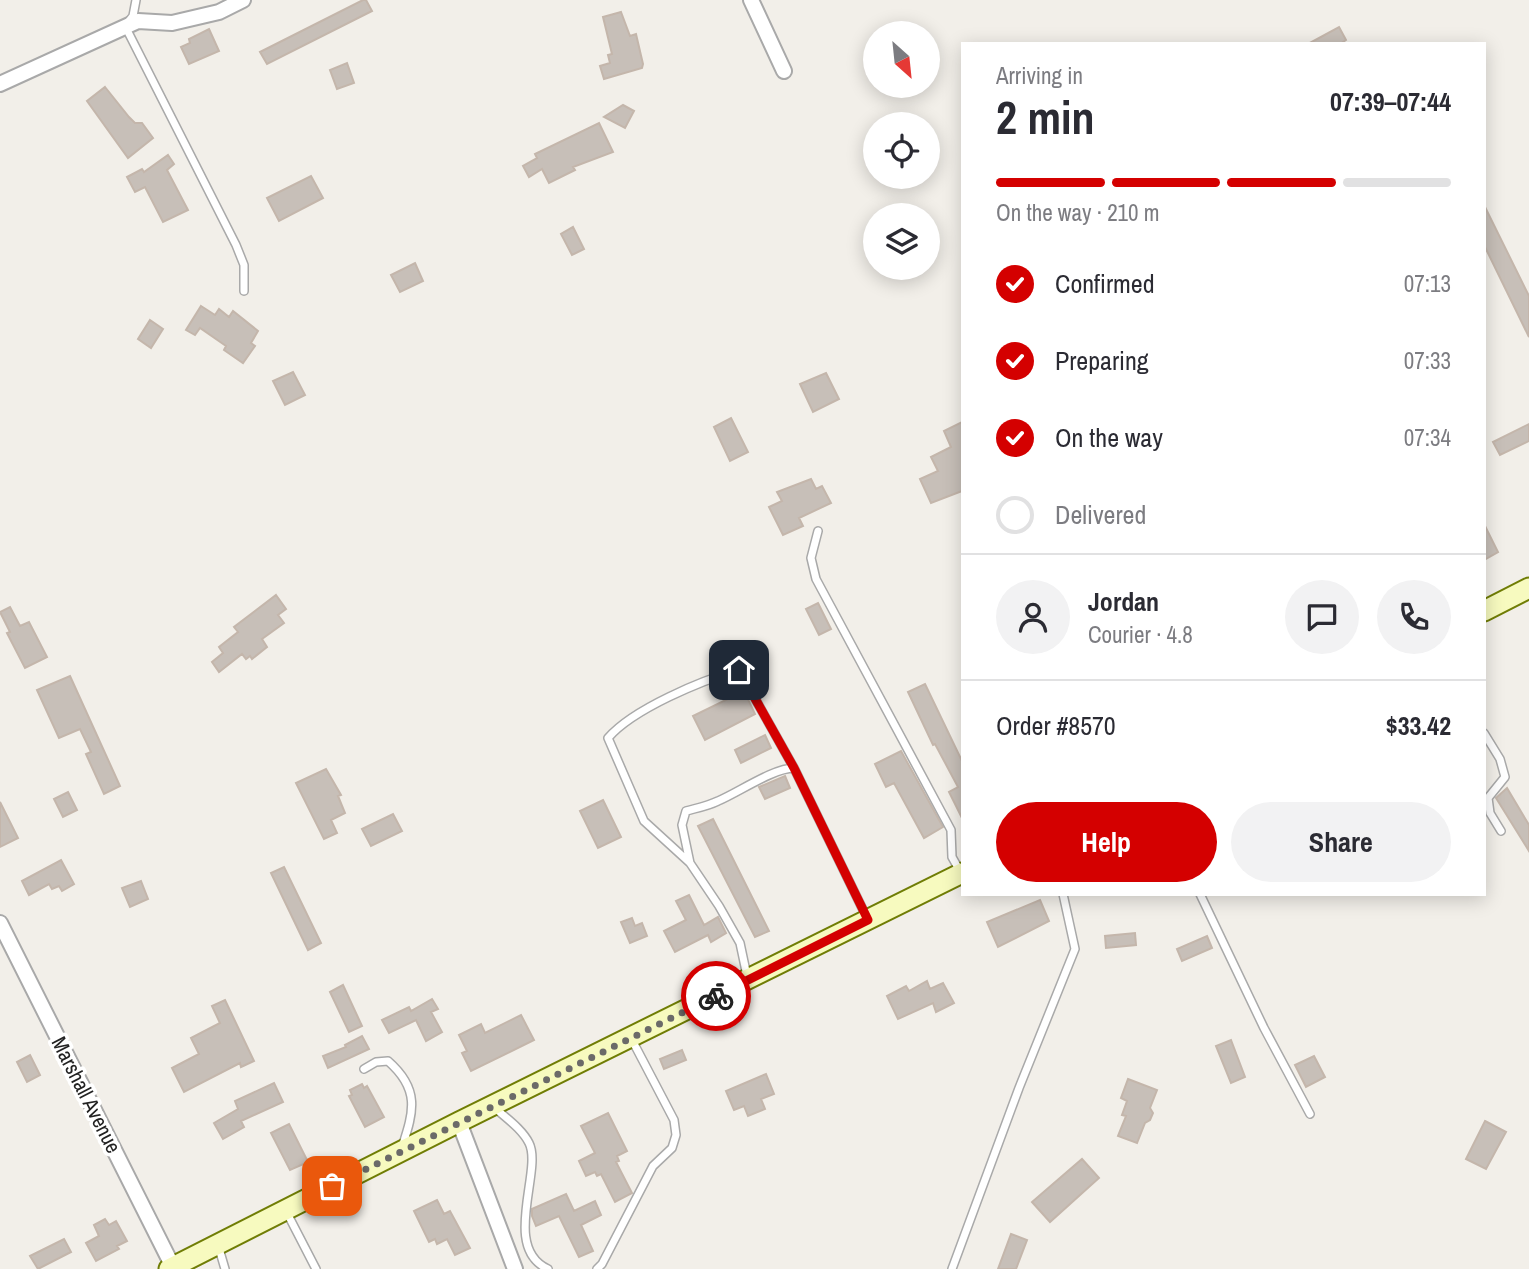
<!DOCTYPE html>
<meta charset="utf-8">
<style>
:root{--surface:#fff;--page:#f2f2f3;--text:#2b2b33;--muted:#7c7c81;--line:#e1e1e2;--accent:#d40000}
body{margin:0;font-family:"Archivo Narrow",sans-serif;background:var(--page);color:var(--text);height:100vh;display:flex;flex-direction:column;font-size:26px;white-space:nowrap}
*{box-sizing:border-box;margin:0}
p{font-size:23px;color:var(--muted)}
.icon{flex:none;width:38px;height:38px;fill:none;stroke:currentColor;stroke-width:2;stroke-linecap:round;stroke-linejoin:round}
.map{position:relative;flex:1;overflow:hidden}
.side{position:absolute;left:961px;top:42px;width:525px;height:854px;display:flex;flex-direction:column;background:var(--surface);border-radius:0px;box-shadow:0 4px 18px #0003}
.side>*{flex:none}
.needle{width:46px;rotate:153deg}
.controls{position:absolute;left:863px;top:21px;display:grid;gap:14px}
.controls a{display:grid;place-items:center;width:77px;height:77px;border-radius:50%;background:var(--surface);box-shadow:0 4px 18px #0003;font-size:35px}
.pin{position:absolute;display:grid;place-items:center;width:60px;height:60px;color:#fff;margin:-30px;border-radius:14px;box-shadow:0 4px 10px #0006}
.courier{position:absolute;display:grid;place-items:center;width:70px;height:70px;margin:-35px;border:5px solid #d40000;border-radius:50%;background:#fff;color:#222;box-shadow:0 2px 9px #0007}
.headline em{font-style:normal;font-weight:700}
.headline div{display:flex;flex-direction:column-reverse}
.headline{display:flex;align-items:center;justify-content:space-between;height:119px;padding:0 35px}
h1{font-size:46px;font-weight:700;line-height:52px}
.bar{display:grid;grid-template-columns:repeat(4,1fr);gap:10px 7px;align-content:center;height:84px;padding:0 35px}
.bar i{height:9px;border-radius:5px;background:var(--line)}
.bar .current{background:var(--accent)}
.bar p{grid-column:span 4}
.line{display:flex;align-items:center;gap:18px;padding:0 35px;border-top:2px solid var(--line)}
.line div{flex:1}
.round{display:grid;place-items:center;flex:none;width:74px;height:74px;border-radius:37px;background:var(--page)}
ol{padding:0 35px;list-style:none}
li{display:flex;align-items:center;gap:21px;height:77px}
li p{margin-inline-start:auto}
li .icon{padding:7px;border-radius:50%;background:var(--accent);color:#fff;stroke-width:4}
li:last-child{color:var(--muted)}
li i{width:38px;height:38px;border:4px solid var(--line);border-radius:50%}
.cta{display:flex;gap:14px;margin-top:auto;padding:14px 35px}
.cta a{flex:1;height:80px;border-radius:42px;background:var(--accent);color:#fff;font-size:28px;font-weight:700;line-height:80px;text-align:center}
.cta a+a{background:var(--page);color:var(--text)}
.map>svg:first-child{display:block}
.building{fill:#c7bfb8;stroke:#c4b6ab;stroke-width:2}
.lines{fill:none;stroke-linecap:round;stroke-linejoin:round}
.lane-casing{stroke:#a9a9a9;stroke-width:10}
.street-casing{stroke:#a9a9a9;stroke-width:18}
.secondary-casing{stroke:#707d05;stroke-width:23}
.lane{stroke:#fff;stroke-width:7}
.street{stroke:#fff;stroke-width:14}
.secondary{stroke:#f7fabf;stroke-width:19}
.done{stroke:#6b6a68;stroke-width:7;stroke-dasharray:0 12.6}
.route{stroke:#d40000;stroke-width:9}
.labels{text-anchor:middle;stroke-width:7;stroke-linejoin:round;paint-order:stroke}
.street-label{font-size:21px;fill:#222;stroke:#fff}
</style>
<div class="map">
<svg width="1529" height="1269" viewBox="0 0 1529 1269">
<rect width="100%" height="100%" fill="#f2efe9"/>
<path class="building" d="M363 0H366L372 11 267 64 260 52Z
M621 12 630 36 636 34 643 64 642 68 604 79 600 66 610 63 608 55 612 54 603 17Z
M1339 27 1346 40 1340 44H1308Z
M209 29 219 51 189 64 181 47 190 43 189 39Z
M347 63 354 83 337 89 330 70Z
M105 87 129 117 135 123H142L153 138 128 158 87 101Z
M623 105 634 111 625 128 604 117Z
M599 123 613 152 573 167 575 170 549 183 542 169 529 177 523 166 537 158 535 154Z
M168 155 174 164 167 170 188 210 163 222 145 187 135 192 127 177 142 169 144 172Z
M311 176 323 198 279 221 267 198Z
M1484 205 1529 296V337L1484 245Z
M573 227 584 249 572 255 561 234Z
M415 263 423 281 400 292 391 275Z
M201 306 215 315 219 309 229 317 233 311 258 331 251 343 255 346 243 363 224 350 226 346 200 328 195 335 186 330Z
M150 320 163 329 151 348 138 339Z
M293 372 305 395 285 405 273 381Z
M826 373 839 399 813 412 800 384Z
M731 418 748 452 730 461 714 427Z
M962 422V491L931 503 920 479 938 471 931 457 951 447 944 431Z
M1529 424V441L1500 455 1493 442Z
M811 479 816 489 822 486 831 503 799 518 803 526 783 535 769 507 782 501 777 492Z
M1484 524 1498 552 1484 560Z
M276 595 286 609 278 615 284 623 262 639 267 647 252 659 250 656 246 659 242 654 219 672 212 662 223 653 219 647 238 632 234 627Z
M818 603 831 629 819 635 806 609Z
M10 607 20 626 29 622 47 657 25 668 7 633 10 632 0 612Z
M70 676 120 786 104 794 86 754 91 752 80 729 59 738 37 690Z
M925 684 962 761V818L949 792 958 787 935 744 933 745 908 692Z
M744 691 755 714 705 740 693 716Z
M765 735 771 748 741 763 735 750Z
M901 751 943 827 924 838 894 783 886 787 875 764Z
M326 769 341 795 338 796 345 813 331 820 337 833 324 839 296 783Z
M785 776 790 788 765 799 759 787Z
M1507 788 1529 825V851L1496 798Z
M68 792 77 810 63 817 54 799Z
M603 800 621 837 598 848 580 811Z
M0 802 18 838 0 847Z
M393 814 402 831 371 846 362 829Z
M713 819 769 931 755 937 698 826Z
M61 860 74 884 62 891 59 886 52 889 49 884 29 895 22 881Z
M284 867 321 943 308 950 271 873Z
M141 881 148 899 130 907 122 888Z
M689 895 704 925 718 917 726 933 711 942 708 935 675 952 664 931 686 920 676 901Z
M1040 900 1049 921 998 947 987 922Z
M632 918 635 926 642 923 647 936 630 943 621 922Z
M1135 933 1136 945 1106 948 1105 936Z
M1207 936 1212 948 1182 961 1177 949Z
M927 981 930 989 943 983 954 1003 936 1012 933 1003 898 1019 887 996 906 986 909 991Z
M343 985 362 1026 349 1032 330 992Z
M432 999 438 1009 431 1012 442 1032 426 1041 416 1020 389 1033 382 1020 409 1007 411 1011Z
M225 1000 254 1061 241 1067 240 1063 184 1092 172 1068 199 1054 191 1038 220 1023 212 1006Z
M521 1015 534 1040 471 1071 462 1053 467 1051 459 1035 481 1024 485 1033Z
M362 1036 369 1049 328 1068 323 1056 346 1047 345 1045Z
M1231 1040 1245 1077 1231 1083 1216 1046Z
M682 1050 686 1060 664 1069 660 1059Z
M30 1055 40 1075 27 1082 17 1062Z
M1314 1056 1325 1077 1306 1087 1295 1065Z
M766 1074 774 1094 761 1099 765 1109 748 1116 744 1106 734 1110 726 1091Z
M1128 1079 1157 1090 1150 1108 1153 1113 1150 1120 1145 1123 1137 1143 1118 1136 1126 1116 1122 1115 1127 1101 1121 1098Z
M274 1083 283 1102 241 1121 244 1127 223 1139 214 1123 238 1109 235 1101Z
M362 1084 364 1088 367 1086 384 1117 365 1127 349 1096 352 1095 350 1090Z
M608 1113 627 1151 617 1156 619 1161 616 1162 632 1193 615 1202 601 1174 597 1176 595 1172 586 1176 579 1161 595 1153 581 1126Z
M1485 1121 1506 1132 1486 1169 1466 1159Z
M289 1124 308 1162 290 1170 271 1133Z
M1082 1159 1099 1178 1050 1222 1032 1202Z
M566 1194 574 1211 595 1201 601 1215 581 1225 593 1251 579 1257 559 1216 536 1226 532 1216V1209Z
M437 1200 444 1214 450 1211 470 1248 455 1255 447 1239 437 1244 435 1239 429 1242 414 1211Z
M105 1219 109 1225 116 1221 127 1241 117 1246 119 1249 96 1261 86 1243 99 1236 94 1225Z
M1011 1234 1027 1240 1016 1269H998Z
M64 1239 71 1252 38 1269 30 1256Z"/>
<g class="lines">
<g class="lane-casing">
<path id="lane" d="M136 0 133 16 125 26 236 245 244 265V291
M818 531 811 558 816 579 951 830 952 857 961 873
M1484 733 1500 759 1505 777 1488 798 1490 813 1501 831
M690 863 682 825 686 811C697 808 708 806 718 801 739 792 774 768 794 768
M1200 894 1264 1028 1310 1114
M747 976 740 943 719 906 690 863 644 821 608 738C633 709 702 680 739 670L794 768 867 918
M364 1069 376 1062 388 1061C420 1089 414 1111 402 1147
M495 1108C506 1118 522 1129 529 1143 543 1170 501 1248 548 1269
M286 1211 316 1269
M218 1245 225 1269
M597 1269 602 1264 653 1166 672 1148 676 1135 674 1120 631 1038
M952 1269 1019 1088 1075 949 1063 894"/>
</g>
<g class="street-casing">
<path id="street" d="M751 0 784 71
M0 84 138 21 172 23 219 12 243 0
M0 923 173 1267
M459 1122 515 1269"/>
</g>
<g class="secondary-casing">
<path id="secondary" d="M1484 611 1529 588
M169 1269 459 1122 962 873"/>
</g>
<use href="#lane" class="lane"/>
<use href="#street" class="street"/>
<use href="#secondary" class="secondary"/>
</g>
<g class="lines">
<path class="done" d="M332 1186 716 996"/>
<path class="route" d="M716 996 868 920 794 768 739 670"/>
</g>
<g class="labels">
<g class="street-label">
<text transform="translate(86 1095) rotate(63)" y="7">Marshall Avenue</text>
</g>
</g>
</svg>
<div class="controls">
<a><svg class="needle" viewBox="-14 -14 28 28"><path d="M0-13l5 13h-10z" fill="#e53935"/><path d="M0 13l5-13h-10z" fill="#7c7c81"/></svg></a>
<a><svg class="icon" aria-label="locate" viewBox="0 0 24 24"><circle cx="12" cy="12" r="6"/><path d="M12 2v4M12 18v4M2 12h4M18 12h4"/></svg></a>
<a><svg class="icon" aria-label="layers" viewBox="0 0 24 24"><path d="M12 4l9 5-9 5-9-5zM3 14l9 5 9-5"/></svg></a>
</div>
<div class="pin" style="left:332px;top:1186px;background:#ea580c"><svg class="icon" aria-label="bag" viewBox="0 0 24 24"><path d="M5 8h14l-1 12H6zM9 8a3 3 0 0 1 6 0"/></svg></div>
<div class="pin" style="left:739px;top:670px;background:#1f2937"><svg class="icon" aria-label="home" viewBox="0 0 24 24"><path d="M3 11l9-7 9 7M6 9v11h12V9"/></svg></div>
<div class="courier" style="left:716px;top:996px"><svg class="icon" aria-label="bike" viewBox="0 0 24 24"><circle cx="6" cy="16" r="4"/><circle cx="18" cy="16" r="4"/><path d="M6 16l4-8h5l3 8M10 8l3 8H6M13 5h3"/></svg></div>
<section class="side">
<div class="headline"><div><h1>2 min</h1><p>Arriving in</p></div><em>07:39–07:44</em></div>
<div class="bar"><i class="current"></i><i class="current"></i><i class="current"></i><i></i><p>On the way · 210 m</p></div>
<ol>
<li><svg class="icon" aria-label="check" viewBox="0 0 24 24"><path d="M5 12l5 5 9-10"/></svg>Confirmed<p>07:13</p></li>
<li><svg class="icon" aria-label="check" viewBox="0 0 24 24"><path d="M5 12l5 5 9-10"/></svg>Preparing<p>07:33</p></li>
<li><svg class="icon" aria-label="check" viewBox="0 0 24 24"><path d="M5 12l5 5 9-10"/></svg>On the way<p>07:34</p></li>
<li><i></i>Delivered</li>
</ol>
<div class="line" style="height:126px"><a class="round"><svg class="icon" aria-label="person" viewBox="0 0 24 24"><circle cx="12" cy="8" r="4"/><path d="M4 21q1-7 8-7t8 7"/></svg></a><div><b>Jordan</b><p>Courier · 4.8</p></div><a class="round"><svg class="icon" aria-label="chat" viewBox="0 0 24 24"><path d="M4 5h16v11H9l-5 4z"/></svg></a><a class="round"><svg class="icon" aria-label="phone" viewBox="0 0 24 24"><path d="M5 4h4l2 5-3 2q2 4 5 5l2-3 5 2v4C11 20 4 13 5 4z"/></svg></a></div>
<div class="line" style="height:91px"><div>Order #8570</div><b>$33.42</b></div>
<div class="cta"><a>Help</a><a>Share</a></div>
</section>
</div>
